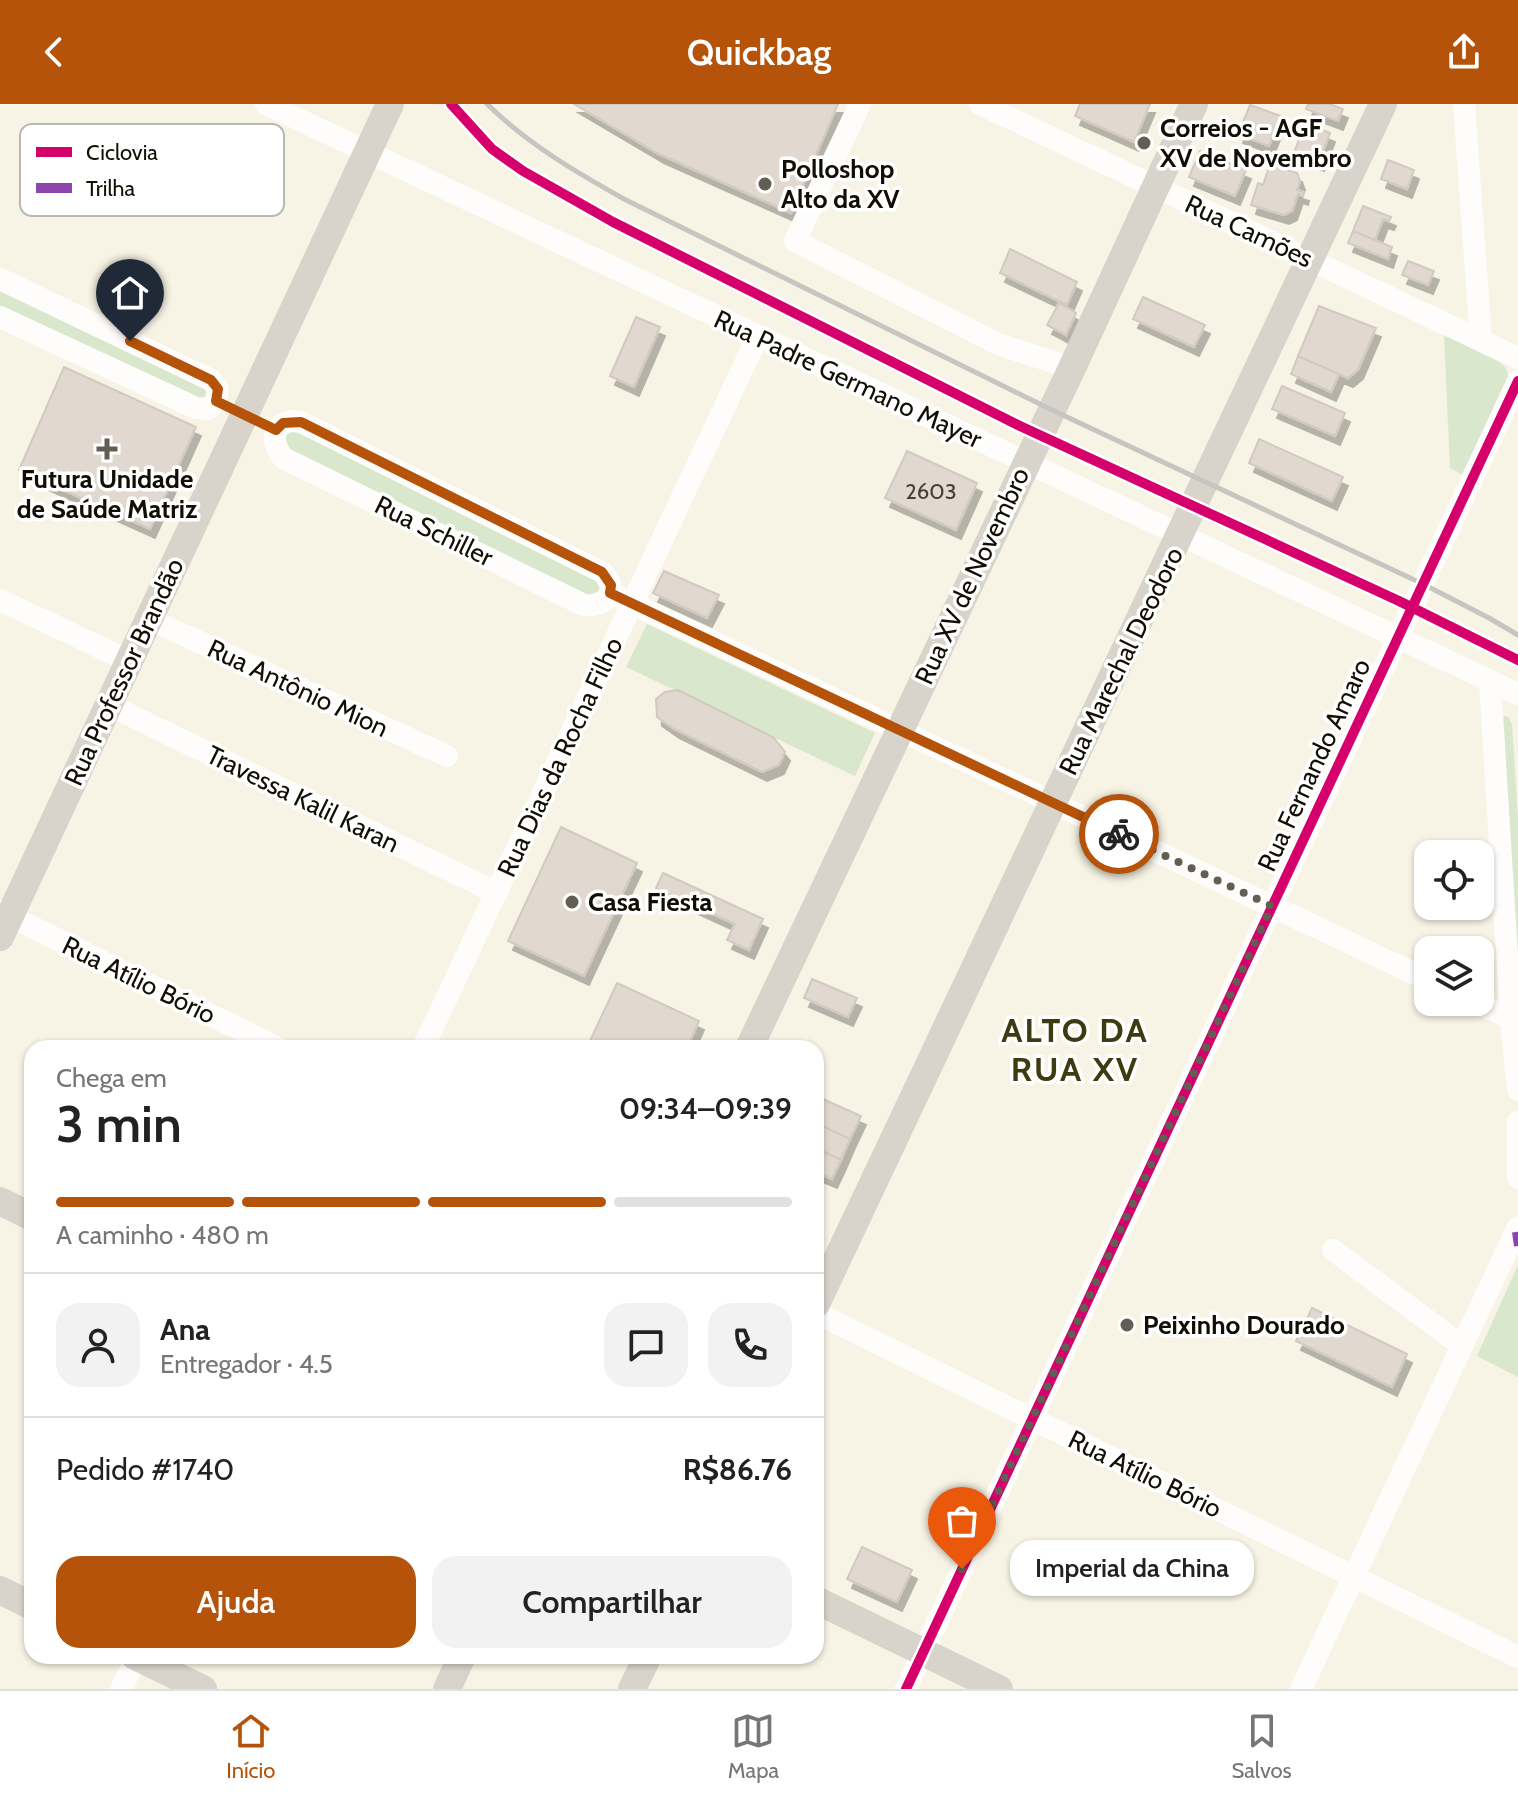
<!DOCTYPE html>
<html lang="pt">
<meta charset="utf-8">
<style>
:root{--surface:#fff;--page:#f2f2f2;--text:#222;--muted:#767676;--line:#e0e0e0;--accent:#b45309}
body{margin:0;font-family:Cabin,sans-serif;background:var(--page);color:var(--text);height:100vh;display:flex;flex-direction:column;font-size:30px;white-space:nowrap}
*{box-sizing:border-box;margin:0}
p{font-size:26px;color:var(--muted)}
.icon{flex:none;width:44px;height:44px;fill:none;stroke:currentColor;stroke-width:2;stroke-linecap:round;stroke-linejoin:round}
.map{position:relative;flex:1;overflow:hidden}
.details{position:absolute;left:24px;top:936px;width:800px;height:624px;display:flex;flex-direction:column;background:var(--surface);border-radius:24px;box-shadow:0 2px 6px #0004}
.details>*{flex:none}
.fabs{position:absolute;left:1414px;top:736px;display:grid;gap:16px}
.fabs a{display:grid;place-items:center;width:80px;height:80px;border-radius:16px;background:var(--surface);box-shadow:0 2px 6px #0004;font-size:40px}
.pin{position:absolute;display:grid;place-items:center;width:68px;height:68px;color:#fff;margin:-82px -34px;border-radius:50% 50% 50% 0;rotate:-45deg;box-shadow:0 0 8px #0007}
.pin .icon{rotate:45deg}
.courier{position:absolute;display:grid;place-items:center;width:80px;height:80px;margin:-40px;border:6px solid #b45309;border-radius:50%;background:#fff;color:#222;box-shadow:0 2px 10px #0007}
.bubble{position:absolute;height:56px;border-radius:24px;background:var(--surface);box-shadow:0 2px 6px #0004;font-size:26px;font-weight:600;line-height:56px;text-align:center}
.headline em{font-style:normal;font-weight:600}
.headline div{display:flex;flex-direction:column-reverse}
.headline{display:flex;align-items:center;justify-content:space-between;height:136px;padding:0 32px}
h1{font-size:52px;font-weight:600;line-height:60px}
.bar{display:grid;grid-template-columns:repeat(4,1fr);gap:12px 8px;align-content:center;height:96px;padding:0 32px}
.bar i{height:10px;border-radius:6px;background:var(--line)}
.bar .active{background:var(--accent)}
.bar p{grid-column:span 4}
.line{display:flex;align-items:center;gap:20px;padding:0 32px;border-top:2px solid var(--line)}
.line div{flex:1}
.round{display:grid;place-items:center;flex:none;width:84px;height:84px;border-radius:24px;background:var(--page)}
.action{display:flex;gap:16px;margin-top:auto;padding:16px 32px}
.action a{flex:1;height:92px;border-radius:24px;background:var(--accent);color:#fff;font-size:32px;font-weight:600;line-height:92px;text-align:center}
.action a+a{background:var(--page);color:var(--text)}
header{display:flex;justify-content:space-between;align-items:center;height:104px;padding:0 32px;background:var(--accent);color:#fff;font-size:36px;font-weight:600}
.tab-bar{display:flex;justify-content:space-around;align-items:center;height:112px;border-top:2px solid var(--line);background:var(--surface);font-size:22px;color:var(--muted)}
.tab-bar a{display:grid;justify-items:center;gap:4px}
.tab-bar .active{color:var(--accent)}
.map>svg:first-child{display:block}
.green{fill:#d9e7cd}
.building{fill:#e1d8d0;stroke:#d2cac1;stroke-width:2;filter:url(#shadow)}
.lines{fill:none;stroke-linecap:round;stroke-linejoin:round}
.minor{stroke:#fefdfb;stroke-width:22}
.major{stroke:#d8d4cb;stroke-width:28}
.rail{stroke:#c6c5c1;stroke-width:5}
.quiet{stroke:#8e44ad;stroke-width:8;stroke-dasharray:16 8;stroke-linecap:butt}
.cycleway-casing{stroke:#fff;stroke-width:15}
.cycleway{stroke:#d6006c;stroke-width:10}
.done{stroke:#625e53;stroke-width:8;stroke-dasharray:0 14.4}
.route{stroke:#b45309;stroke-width:10}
.poi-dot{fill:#625e53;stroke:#fff;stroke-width:3}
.labels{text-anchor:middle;stroke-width:7;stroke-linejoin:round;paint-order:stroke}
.number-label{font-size:22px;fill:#454037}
.poi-label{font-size:26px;font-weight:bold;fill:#110e04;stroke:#fff;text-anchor:start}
.street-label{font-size:26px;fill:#110e04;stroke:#fff}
.district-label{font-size:34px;font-weight:bold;letter-spacing:2px;fill:#3f3b11;stroke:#fff}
.key{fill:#fff;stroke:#b8b7b4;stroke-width:2}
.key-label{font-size:22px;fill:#110e04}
</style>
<header><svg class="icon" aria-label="back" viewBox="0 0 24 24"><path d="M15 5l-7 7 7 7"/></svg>Quickbag<svg class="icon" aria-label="share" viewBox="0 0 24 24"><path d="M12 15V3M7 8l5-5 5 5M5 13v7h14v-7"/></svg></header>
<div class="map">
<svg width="1518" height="1585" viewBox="0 0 1518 1585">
<defs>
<filter id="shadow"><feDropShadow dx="5" dy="9" stdDeviation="0" flood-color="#0004"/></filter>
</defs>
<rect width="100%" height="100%" fill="#f7f4e5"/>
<path class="green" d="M0 181 212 287 204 299 0 206Z
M1444 231 1498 257C1506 262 1509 268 1508 278L1465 372 1450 364Z
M290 325 598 473 603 489 588 497 286 347 283 330Z
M647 520 875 629 855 672 626 563Z
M1503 612 1508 613 1512 620 1518 714V896L1499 613Z
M1518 1161V1273L1477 1252Z"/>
<path class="building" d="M574 0H838L791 109 659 50Z
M1080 0H1150L1134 38 1075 12Z
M1308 0H1330L1343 5 1338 17 1306 5Z
M1250 1 1281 12 1269 42 1238 30Z
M1305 19 1330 29 1319 58 1294 49Z
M1200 47 1246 66 1235 92 1189 73Z
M1388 56 1414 66 1407 85 1381 75Z
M1270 60 1297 69 1300 77 1297 86 1304 88 1303 92 1298 90 1292 107 1284 111 1251 101 1258 79 1263 81Z
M1363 102 1391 113 1389 117 1383 115 1375 136 1353 127Z
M1353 127 1392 143 1388 155 1348 139Z
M1010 145 1077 178 1067 201 1000 169Z
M1408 157 1434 167 1428 181 1402 171Z
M1143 193 1205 221 1194 243 1133 215Z
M1059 199 1076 209 1066 231 1047 221Z
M1319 202 1376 224 1358 266 1348 274 1298 252Z
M636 213 660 223 634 283 610 272Z
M1298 252 1339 270 1331 288 1291 270Z
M64 263 196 323 150 425 19 366Z
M1282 282 1345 309 1335 332 1272 305Z
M1259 335 1343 373 1332 397 1249 359Z
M907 347 977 379 956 426 885 394Z
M664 467 719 491 707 514 653 489Z
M678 586 773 633 785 648 779 661 762 668 674 625 657 613 656 595 665 588Z
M561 723 637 759 584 872 508 837Z
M663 769 763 815 749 846 727 836 735 820 656 784Z
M812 875 857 894 848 913 804 894Z
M617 879 699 917 687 944H605L590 937Z
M816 992 861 1012 850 1035 816 1019Z
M816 1019 850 1035 841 1056 816 1044Z
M816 1044 841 1056 832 1075 816 1068Z
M1312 1204 1407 1250 1392 1283 1296 1237Z
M862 1443 912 1466 897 1498 847 1475Z"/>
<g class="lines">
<path class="minor" d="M266 0 1518 590
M860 0 795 137 998 240 1072 264
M980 0 1518 254
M1464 0 1481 237
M0 175 211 276 218 285 216 297 208 305 196 304 0 213
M292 317 301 318 602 468C620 485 606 504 584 501L283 354C272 339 270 321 292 317Z
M610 489 1428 876
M0 496 129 557
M149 515 447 652
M1490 577 1511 915 1518 986
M109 601 497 789
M0 807 278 944
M1475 898 1518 918
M423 944 758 232
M1518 1018V1074
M1333 1146 1462 1242
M816 1209 1518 1553
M121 1585 137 1552
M906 1585 1518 277
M1301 1585 1518 1123"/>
<path class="major" d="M0 833 390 0
M749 944 1072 264 1194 0
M0 1097 32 1113
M816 1200 1383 0
M0 1486 32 1502
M816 1496 999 1585
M135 1552 203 1585
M447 1585 462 1552
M632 1585 648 1552"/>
<path class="rail" d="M487 0C528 40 574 67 624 95L1052 306 1423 480 1489 514 1518 531"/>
<path class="quiet" d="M1516 1128 1518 1142"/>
<g class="cycleway-casing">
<path id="cycleway" d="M451 0 492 45 523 67 613 118 1020 322 1399 497 1518 556
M906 1585 1518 277"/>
</g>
<use href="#cycleway" class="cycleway"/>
</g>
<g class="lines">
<path class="done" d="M962 1465 1272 802 1119 730"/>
<path class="route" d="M130 237 211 276 218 285 216 297 276 326 283 319 301 318 602 468 611 481 610 489 1119 730"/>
</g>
<g class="poi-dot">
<circle cx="1144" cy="39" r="8"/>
<circle cx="765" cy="80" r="8"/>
<path d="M103 333h8v8h8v8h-8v8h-8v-8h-8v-8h8z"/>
<circle cx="572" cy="798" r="8"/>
<circle cx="1127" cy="1221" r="8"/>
</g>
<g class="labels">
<g class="number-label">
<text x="931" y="395">2603</text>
</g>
<g class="poi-label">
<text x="1160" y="33">Correios - AGF<tspan x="1160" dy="30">XV de Novembro</tspan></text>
<text x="781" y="74">Polloshop<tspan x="781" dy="30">Alto da XV</tspan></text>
<text x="107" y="384" text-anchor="middle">Futura Unidade<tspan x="107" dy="30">de Saúde Matriz</tspan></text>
<text x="588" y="807">Casa Fiesta</text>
<text x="1143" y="1230">Peixinho Dourado</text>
</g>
<g class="street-label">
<text transform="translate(1249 127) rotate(25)" y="9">Rua Camões</text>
<text transform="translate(848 275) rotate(25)" y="9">Rua Padre Germano Mayer</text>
<text transform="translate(434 427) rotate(26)" y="9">Rua Schiller</text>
<text transform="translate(972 472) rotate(-65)" y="9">Rua XV de Novembro</text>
<text transform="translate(1121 557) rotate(-64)" y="9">Rua Marechal Deodoro</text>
<text transform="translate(124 568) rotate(-65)" y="9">Rua Professor Brandão</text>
<text transform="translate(298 584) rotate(25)" y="9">Rua Antônio Mion</text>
<text transform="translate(560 653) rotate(-65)" y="9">Rua Dias da Rocha Filho</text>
<text transform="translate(1314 661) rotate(-65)" y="9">Rua Fernando Amaro</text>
<text transform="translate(303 695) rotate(26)" y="9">Travessa Kalil Karan</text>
<text transform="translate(139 876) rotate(26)" y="9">Rua Atílio Bório</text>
<text transform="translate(1145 1370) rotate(26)" y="9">Rua Atílio Bório</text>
</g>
<g class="district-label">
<text x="1075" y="938">ALTO DA<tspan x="1075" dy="39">RUA XV</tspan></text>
</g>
</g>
<rect x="20" y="20" width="264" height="92" rx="12" class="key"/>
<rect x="36" y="43" width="36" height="10" fill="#d6006c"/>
<rect x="36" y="79" width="36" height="10" fill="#8e44ad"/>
<g class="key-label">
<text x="86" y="56">Ciclovia</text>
<text x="86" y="92">Trilha</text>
</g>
</svg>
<div class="fabs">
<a><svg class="icon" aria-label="locate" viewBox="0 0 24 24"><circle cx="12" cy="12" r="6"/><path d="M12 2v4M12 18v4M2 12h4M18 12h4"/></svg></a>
<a><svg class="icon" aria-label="layers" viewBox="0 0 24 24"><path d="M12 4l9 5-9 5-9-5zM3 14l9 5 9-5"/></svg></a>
</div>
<div class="pin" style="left:962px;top:1465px;background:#ea580c"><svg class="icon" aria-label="bag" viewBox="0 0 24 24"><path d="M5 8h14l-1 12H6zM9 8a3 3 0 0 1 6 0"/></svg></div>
<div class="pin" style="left:130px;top:237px;background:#1f2937"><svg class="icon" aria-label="home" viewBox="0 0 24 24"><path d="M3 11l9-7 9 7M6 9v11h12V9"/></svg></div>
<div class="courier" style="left:1119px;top:730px"><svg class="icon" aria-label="bike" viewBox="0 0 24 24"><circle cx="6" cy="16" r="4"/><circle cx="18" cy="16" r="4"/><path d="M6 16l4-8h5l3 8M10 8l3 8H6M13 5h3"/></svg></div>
<div class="bubble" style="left:1010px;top:1436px;width:244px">Imperial da China</div>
<section class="details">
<div class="headline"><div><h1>3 min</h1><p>Chega em</p></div><em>09:34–09:39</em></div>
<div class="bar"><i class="active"></i><i class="active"></i><i class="active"></i><i></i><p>A caminho · 480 m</p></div>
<div class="line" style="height:144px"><a class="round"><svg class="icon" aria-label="person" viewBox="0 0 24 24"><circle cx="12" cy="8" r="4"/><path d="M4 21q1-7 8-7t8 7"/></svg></a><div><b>Ana</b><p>Entregador · 4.5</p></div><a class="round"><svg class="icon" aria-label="chat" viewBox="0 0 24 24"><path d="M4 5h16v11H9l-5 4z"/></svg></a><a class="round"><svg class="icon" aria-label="phone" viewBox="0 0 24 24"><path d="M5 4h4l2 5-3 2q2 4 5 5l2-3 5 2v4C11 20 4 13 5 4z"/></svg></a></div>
<div class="line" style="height:104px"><div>Pedido #1740</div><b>R$86.76</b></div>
<div class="action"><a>Ajuda</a><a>Compartilhar</a></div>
</section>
</div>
<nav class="tab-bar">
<a class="active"><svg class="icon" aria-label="home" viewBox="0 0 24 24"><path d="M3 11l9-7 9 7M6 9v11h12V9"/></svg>Início</a>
<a><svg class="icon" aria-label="map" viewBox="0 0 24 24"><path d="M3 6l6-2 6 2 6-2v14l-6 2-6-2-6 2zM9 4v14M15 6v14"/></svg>Mapa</a>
<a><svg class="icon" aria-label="saved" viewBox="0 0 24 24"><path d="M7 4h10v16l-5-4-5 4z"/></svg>Salvos</a>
</nav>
